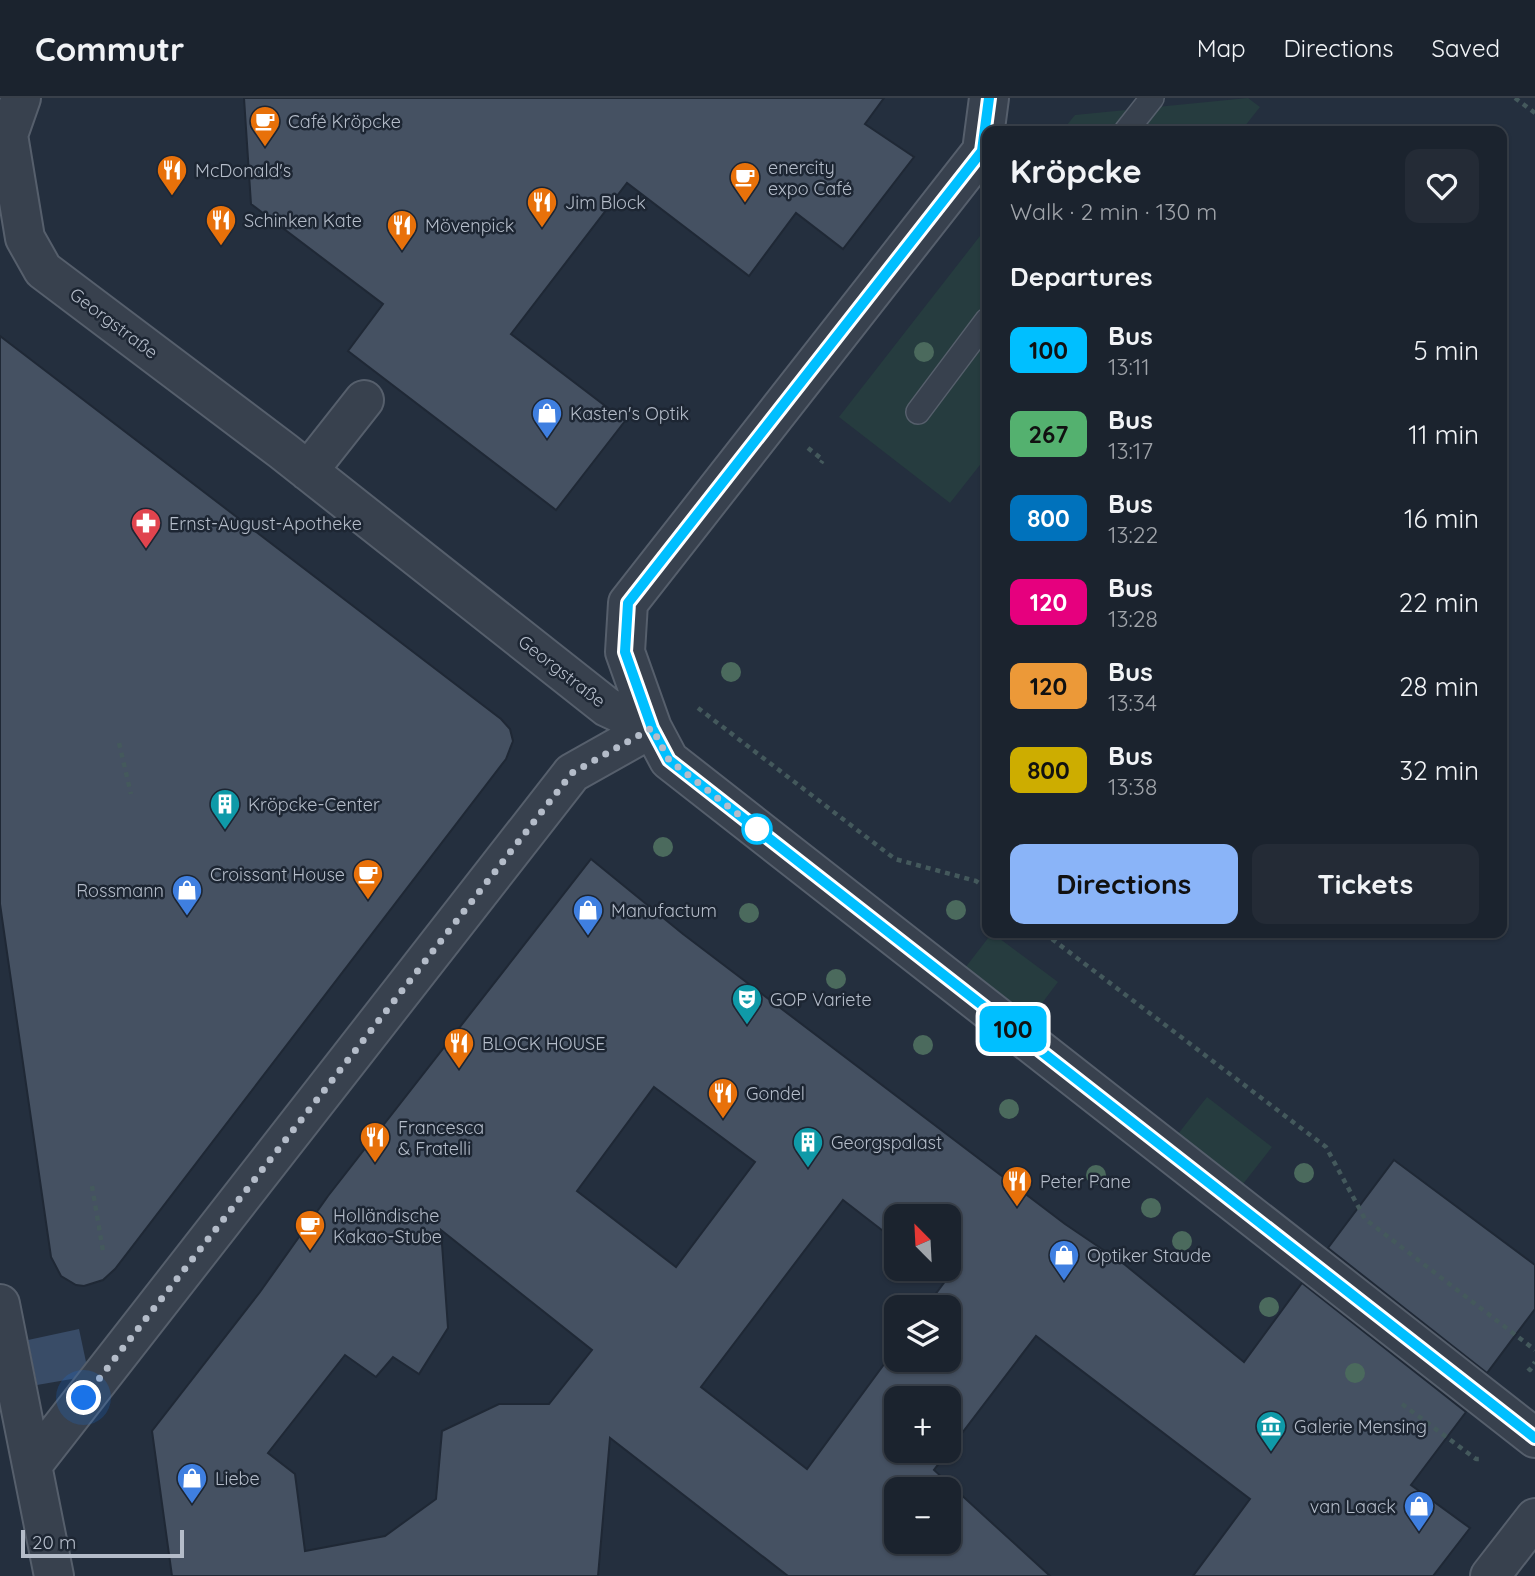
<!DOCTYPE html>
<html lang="en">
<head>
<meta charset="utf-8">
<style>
  body { margin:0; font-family:Quicksand,sans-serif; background:#242b36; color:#f1f3f6; height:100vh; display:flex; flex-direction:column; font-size:26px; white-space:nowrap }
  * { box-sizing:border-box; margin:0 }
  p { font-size:23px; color:#a0a4aa }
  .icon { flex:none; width:38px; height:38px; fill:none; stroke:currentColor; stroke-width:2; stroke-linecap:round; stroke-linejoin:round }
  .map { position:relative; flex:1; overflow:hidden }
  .panel { position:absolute; left:982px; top:28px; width:525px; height:812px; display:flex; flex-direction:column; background:#1b232e; border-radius:14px; box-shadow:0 2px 5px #0004,0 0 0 2px #39404a }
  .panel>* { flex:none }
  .badge { padding:0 14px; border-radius:10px; font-size:24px; line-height:46px }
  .needle { width:46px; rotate:336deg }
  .buttons { position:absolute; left:884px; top:1106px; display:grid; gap:14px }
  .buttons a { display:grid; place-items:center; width:77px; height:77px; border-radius:14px; background:#1b232e; box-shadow:0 2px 5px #0004,0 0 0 2px #39404a; font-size:35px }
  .scale { position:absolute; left:21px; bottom:18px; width:163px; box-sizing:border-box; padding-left:7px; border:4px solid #b4bcc9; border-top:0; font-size:19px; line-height:24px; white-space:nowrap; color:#b4bcc9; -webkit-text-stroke:5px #1d2633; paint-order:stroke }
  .you { position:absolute; width:35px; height:35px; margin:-18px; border:5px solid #fff; border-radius:50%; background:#1a73e8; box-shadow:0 0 0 10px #1a73e833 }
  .map>.badge { position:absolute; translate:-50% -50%; box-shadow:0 0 0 4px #fff }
  h2 { padding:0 28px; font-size:26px; line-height:63px }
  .round { display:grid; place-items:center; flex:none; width:74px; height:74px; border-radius:14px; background:#242b36 }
  .summary { display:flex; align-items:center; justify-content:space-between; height:119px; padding:0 28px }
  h1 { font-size:33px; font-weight:800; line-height:52px }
  .cta { display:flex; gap:14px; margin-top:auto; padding:14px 28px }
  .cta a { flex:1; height:80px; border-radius:14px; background:#8ab4f8; color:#111; font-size:28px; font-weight:800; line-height:80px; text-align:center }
  .cta a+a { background:#242b36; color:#f1f3f6 }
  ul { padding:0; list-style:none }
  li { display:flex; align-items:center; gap:21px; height:84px; padding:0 28px }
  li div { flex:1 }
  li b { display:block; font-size:26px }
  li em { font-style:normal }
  li .badge { min-width:77px; font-weight:700; text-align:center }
  header { display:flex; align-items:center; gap:42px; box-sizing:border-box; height:98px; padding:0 35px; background:#1b232e; border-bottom:2px solid #39404a }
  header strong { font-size:33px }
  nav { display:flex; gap:38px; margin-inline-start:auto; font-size:24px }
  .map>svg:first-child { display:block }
  .green { fill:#263c3f }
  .water { fill:#394c67 }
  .building { fill:#455162; stroke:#1f2835; stroke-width:2; fill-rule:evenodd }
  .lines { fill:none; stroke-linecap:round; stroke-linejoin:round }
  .lane-casing { stroke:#565f6c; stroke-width:26 }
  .street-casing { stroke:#565f6c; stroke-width:42 }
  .path { stroke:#44595c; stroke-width:4.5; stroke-dasharray:5 5; stroke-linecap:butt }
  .lane { stroke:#38414e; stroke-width:23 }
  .street { stroke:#38414e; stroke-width:38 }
  .tree { fill:#4b6a5d }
  .line-casing { stroke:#fff; stroke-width:16 }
  .line { stroke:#00bfff; stroke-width:10 }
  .walk { stroke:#b4bcc9; stroke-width:7; stroke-dasharray:0 12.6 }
  .stop-dot { fill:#fff; stroke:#00bfff; stroke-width:3.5 }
  .labels { text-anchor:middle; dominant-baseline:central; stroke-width:5; stroke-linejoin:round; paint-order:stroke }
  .poi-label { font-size:18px; fill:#b4bcc9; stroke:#1d2633; text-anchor:start }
  .street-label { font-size:18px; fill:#b4bcc9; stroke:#1d2633 }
</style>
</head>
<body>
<header>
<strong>Commutr</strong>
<nav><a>Map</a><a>Directions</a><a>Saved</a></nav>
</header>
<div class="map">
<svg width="1535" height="1478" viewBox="0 0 1535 1478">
  <rect width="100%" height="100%" fill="#242f3e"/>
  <!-- green -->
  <path class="green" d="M 1248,0 L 1260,9 L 1241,33 L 1062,33 L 1075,17 Z
    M 987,129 L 987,358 L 950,405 L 839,319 Z
    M 992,835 L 1058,884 L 1030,921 L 965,870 Z
    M 1207,999 L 1272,1049 L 1243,1086 L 1178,1036 Z"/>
  <!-- water -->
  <path class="water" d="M 79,1231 L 89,1278 L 37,1287 L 28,1242 Z"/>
  <!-- building -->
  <path class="building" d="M 244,0 L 884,0 L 865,26 L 914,59 L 843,151 L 796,115 L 749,178 L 627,85 L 511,236 L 625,323 L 556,412 L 348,253 L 383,206 L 251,106 Z
    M 0,238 L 501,621 L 510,631 L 513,643 L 506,661 L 115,1171 L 103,1182 L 84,1188 L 76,1187 L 61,1178 L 51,1159 L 0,806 Z
    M 591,761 L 683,836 L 1065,1126 L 1124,1166 L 1244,1264 L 1302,1185 L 1466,1314 L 1411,1387 L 1470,1430 L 1433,1478 L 1193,1478 L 1250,1401 L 1036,1238 L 934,1372 L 1050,1478 L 788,1478 L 610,1340 L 598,1478 L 172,1478 L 152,1333 L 260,1194 L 328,1098 ZM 654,989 L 755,1064 L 676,1169 L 577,1093 ZM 843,1102 L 896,1143 L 896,1118 L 948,1118 L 948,1171 L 932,1171 L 946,1182 L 926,1209 L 948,1209 L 948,1262 L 896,1262 L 896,1250 L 807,1371 L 701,1289 ZM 441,1132 L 592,1252 L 549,1306 L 499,1306 L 442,1333 L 436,1401 L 385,1438 L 305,1453 L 295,1376 L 268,1355 L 345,1257 L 376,1279 L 393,1259 L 419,1276 L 448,1230 ZM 896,1300 L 948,1300 L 948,1353 L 896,1353 ZM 896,1391 L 948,1391 L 948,1444 L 896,1444 Z
    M 1394,1062 L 1535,1167 L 1535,1211 L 1487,1275 L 1328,1150 Z"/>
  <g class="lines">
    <!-- lane casing -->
    <g class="lane-casing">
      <path id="lane" d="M 1126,33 L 1152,0
        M 918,314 L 987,222"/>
    </g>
    <!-- street casing -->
    <g class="street-casing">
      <path id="street" d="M 21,0 L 8,37 L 25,140 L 43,172 L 283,353 L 607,609 L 652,630
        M 989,0 L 982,53 L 628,505 L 625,554 L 652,630 L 669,662 L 1535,1340
        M 308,373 L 364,302
        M 0,1206 L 54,1478
        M 33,1366 L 572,675 L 652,630
        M 1490,1478 L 1535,1420"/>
    </g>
    <!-- path -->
    <path class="path" d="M 1515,0 L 1535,15
      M 808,350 L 823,362 L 821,365
      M 698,610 L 895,761 L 976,783 L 987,791
      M 119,645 L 131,696
      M 1044,835 L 1326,1049 L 1365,1121 L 1535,1252
      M 92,1088 L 103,1153
      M 1528,1270 L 1530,1272 L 1535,1264
      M 1402,1306 L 1476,1361 L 1483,1361"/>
    <!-- lane -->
    <use href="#lane" class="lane"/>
    <!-- street -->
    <use href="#street" class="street"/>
  </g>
  <!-- trees -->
  <g class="tree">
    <circle cx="924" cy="254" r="10"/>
    <circle cx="731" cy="574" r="10"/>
    <circle cx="663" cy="749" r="10"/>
    <circle cx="956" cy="812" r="10"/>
    <circle cx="749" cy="815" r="10"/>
    <circle cx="836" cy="881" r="10"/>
    <circle cx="923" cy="947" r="10"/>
    <circle cx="1009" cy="1011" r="10"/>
    <circle cx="1304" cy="1075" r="10"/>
    <circle cx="1096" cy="1077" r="10"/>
    <circle cx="1151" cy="1110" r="10"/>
    <circle cx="1182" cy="1143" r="10"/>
    <circle cx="1269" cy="1209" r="10"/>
    <circle cx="1355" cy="1275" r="10"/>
  </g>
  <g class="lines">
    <!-- line casing -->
    <g class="line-casing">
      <path id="line" d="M 989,0 L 982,53 L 628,505 L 625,554 L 652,630 L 669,662 L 1535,1340"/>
    </g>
    <!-- line -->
    <use href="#line" class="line"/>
    <!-- walk -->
    <path class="walk" d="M 84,1300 L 572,675 L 652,630 L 669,662 L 757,731"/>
  </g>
  <!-- icons -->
  <defs>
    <g id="cafe-pin" transform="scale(1.575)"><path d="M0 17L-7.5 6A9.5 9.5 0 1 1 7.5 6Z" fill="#e8710a" stroke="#1d2633"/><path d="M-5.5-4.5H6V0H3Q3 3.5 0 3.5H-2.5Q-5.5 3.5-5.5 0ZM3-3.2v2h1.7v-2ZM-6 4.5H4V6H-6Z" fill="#fff"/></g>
    <g id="restaurant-pin" transform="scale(1.575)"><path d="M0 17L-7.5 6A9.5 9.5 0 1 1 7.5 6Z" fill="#e8710a" stroke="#1d2633"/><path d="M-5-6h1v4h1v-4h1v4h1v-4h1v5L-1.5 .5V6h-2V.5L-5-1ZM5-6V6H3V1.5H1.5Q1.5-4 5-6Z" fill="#fff"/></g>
    <g id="shop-pin" transform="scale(1.575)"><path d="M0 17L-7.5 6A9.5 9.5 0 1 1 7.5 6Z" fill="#3f7fe0" stroke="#1d2633"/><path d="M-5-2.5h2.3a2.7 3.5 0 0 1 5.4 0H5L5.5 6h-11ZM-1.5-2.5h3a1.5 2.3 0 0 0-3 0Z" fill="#fff"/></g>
    <g id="pharmacy-pin" transform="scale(1.575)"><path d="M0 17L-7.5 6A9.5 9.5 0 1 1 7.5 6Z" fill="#e0444e" stroke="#1d2633"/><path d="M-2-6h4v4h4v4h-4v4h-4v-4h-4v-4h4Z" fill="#fff"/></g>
    <g id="building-pin" transform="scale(1.575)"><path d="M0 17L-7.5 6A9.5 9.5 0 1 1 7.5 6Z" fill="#0f9aa8" stroke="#1d2633"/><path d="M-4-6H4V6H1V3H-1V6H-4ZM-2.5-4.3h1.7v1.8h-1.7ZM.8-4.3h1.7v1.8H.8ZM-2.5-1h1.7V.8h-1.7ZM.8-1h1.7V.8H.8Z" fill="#fff"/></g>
    <g id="theatre-pin" transform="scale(1.575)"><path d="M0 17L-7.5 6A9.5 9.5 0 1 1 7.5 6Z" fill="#0f9aa8" stroke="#1d2633"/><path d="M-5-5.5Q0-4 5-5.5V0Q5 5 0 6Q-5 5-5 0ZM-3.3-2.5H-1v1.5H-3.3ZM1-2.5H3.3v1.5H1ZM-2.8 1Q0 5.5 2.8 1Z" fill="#fff"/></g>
    <g id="museum-pin" transform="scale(1.575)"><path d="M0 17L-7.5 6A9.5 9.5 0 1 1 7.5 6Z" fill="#0f9aa8" stroke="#1d2633"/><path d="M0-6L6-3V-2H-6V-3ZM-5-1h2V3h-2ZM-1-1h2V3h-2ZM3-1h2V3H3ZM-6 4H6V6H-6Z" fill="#fff"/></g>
  </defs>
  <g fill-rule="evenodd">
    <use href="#cafe-pin" x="265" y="23"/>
    <use href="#restaurant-pin" x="172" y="72"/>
    <use href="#cafe-pin" x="745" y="79"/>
    <use href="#restaurant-pin" x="542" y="104"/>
    <use href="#restaurant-pin" x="221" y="122"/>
    <use href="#restaurant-pin" x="402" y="127"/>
    <use href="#shop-pin" x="547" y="315"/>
    <use href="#pharmacy-pin" x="146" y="425"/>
    <use href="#building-pin" x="225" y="706"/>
    <use href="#cafe-pin" x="368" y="776"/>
    <use href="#shop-pin" x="187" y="792"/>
    <use href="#shop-pin" x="588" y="812"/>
    <use href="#theatre-pin" x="747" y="901"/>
    <use href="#restaurant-pin" x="459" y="945"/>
    <use href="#restaurant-pin" x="723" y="995"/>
    <use href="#restaurant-pin" x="375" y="1039"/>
    <use href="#building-pin" x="808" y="1044"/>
    <use href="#restaurant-pin" x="1017" y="1083"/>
    <use href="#cafe-pin" x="310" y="1127"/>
    <use href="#shop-pin" x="1064" y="1157"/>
    <use href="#museum-pin" x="1271" y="1328"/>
    <use href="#shop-pin" x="192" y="1380"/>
    <use href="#shop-pin" x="1419" y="1408"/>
  </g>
  <!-- markers -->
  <circle class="stop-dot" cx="757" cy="731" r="14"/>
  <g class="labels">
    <!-- poi labels -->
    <g class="poi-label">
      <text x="288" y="23">Café Kröpcke</text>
      <text x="768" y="69">enercity<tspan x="768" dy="21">expo Café</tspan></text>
      <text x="195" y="72">McDonald's</text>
      <text x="565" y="104">Jim Block</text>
      <text x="244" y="122">Schinken Kate</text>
      <text x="425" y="127">Mövenpick</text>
      <text x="570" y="315">Kasten's Optik</text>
      <text x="169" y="425">Ernst-August-Apotheke</text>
      <text x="248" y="706">Kröpcke-Center</text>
      <text x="345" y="776" text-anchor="end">Croissant House</text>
      <text x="164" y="792" text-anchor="end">Rossmann</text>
      <text x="611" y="812">Manufactum</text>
      <text x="770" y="901">GOP Variete</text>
      <text x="482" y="945">BLOCK HOUSE</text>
      <text x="746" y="995">Gondel</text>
      <text x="398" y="1029">Francesca<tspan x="398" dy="21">&amp; Fratelli</tspan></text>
      <text x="831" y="1044">Georgspalast</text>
      <text x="1040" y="1083">Peter Pane</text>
      <text x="333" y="1117">Holländische<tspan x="333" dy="21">Kakao-Stube</tspan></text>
      <text x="1087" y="1157">Optiker Staude</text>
      <text x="1294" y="1328">Galerie Mensing</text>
      <text x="215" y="1380">Liebe</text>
      <text x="1396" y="1408" text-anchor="end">van Laack</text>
    </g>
    <!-- street labels -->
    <g class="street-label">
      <text transform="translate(114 225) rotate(37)">Georgstraße</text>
      <text transform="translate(562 573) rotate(38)">Georgstraße</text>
    </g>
  </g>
</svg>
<div class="buttons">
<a><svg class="needle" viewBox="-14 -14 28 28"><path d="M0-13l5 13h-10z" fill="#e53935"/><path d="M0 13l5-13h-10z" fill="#a0a4aa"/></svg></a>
<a><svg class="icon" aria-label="layers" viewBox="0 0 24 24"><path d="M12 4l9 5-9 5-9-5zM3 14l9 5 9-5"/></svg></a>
<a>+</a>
<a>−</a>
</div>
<div class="scale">20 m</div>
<div class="you" style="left:84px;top:1300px"></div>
<b class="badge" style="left:1013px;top:931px;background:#00bfff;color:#111">100</b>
<section class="panel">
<div class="summary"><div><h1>Kröpcke</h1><p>Walk · 2 min · 130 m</p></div><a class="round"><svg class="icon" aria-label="heart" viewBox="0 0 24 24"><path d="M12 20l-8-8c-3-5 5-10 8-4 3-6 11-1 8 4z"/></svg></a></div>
<h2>Departures</h2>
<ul>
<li><span class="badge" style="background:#00bfff;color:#111">100</span><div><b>Bus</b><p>13:11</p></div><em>5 min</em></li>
<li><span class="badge" style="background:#54b16f;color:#111">267</span><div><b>Bus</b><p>13:17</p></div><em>11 min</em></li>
<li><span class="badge" style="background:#0072bc;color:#fff">800</span><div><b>Bus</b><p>13:22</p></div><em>16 min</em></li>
<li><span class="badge" style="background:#e6007e;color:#fff">120</span><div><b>Bus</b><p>13:28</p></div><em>22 min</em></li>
<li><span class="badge" style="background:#ec9938;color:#111">120</span><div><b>Bus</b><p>13:34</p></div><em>28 min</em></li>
<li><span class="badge" style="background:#cdad00;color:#111">800</span><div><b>Bus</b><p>13:38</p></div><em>32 min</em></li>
</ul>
<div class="cta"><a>Directions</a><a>Tickets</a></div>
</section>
</div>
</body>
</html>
